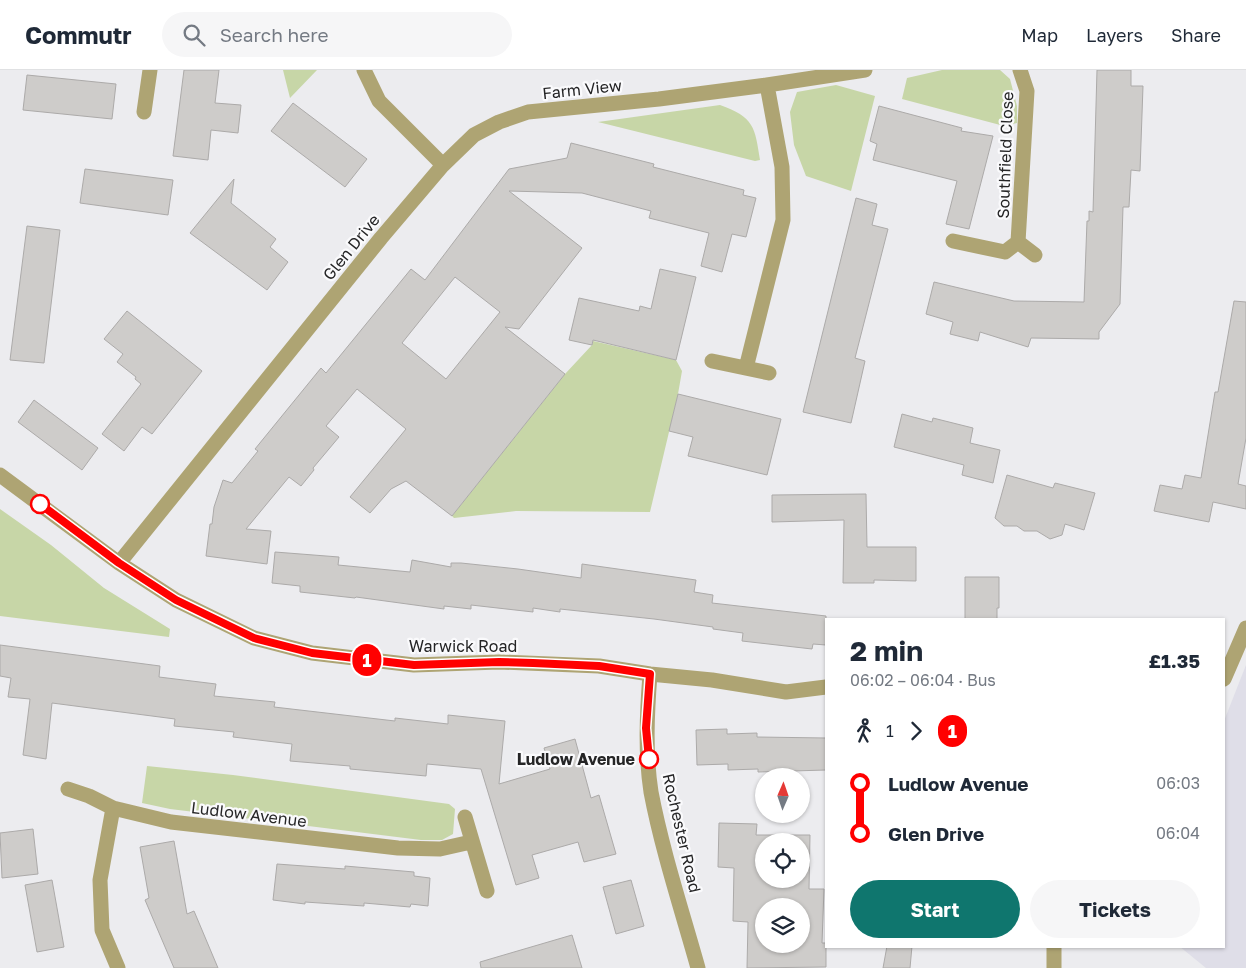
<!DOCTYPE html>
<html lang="en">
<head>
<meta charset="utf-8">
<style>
  body { margin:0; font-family:"Golos Text",sans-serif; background:#f6f6f7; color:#1f2937; height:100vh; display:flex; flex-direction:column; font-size:19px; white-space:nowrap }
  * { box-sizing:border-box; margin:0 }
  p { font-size:16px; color:#747a83 }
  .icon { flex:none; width:28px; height:28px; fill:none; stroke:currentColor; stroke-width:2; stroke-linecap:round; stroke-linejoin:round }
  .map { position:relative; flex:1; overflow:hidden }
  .sheet { position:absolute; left:825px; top:548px; width:400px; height:330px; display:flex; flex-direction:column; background:#fff; border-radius:0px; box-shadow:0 1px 4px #0004 }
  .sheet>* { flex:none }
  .badge { padding:0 10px; border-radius:16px; font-size:18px; line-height:32px }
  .needle { width:32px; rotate:2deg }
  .fabs { position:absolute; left:755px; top:698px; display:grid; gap:10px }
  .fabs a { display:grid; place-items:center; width:55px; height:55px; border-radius:50%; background:#fff; box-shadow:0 1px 4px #0004; font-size:25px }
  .map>.badge { position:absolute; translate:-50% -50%; box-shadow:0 0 0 2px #fff }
  .legs { display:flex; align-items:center; gap:8px; height:55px; padding:0 25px; font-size:16px }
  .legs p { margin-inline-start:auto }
  .headline { display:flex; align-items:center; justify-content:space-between; height:85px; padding:0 25px }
  h1 { font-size:28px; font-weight:700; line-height:38px }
  .primary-button { display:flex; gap:10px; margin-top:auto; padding:10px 25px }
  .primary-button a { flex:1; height:58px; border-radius:30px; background:#0f766e; color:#fff; font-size:20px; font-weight:700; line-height:58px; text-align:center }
  .primary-button a+a { background:#f6f6f7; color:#1f2937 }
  ul { padding:0 25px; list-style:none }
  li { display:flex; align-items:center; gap:18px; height:50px; font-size:19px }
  li i { display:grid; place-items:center; width:8px; height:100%; margin:0 6px; background:currentColor }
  li i::after { content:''; width:12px; height:12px; margin:-6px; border:4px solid; border-radius:50%; background:#fff }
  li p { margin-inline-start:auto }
  li:first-child i { background:linear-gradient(#0000 50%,currentColor 0) }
  li:last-child i { background:linear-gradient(currentColor 50%,#0000 0) }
  header { display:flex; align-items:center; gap:30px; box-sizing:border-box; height:70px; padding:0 25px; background:#fff; border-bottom:1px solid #e0e1e3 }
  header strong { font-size:24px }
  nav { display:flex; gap:28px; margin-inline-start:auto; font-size:18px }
  .search { width:350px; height:45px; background:#f6f6f7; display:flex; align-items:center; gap:12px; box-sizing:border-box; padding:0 18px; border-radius:28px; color:#747a83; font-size:19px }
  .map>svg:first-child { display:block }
  .built { fill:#dfdee8 }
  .green { fill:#c7d6a7 }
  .building { fill:#ceccca; stroke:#acaaa9; fill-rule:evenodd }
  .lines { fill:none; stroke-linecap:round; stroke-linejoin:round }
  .street { stroke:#aea473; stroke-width:15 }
  .line-1-casing { stroke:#fff; stroke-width:11 }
  .line-1 { stroke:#f00; stroke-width:8 }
  .stop-1-dot { fill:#fff; stroke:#f00; stroke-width:2.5 }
  .labels { text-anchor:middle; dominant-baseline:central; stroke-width:4.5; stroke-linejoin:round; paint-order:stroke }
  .street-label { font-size:16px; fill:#252526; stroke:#fafafc }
  .stop-label { font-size:16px; font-weight:bold; fill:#252526; stroke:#fafafc; text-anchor:end }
</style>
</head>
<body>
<header>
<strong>Commutr</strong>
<div class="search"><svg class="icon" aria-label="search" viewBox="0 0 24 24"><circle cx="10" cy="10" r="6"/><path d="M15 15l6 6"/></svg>Search here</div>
<nav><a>Map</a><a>Layers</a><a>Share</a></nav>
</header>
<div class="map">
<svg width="1246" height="898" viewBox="0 0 1246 898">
  <rect width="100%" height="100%" fill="#ececef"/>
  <!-- built -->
  <path class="built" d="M 1246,595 L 1246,898 L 1206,898 L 1179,876 L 1224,876 L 1224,651 Z"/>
  <!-- green -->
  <path class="green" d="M 283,0 L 317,0 L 290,28 Z
    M 942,0 L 1000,0 L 1010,9 L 1017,36 L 1017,53 L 1004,56 L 902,29 L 907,8 Z
    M 836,15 L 875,26 L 851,121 L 806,106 L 794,75 L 790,42 L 797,22 Z
    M 720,35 C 754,47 755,57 760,90 L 755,91 L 598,52 Z
    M 593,271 L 676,290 L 682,301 L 678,324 L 650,442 L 516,441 L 454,448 L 452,446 L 565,304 L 592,275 Z
    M 0,439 L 51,475 L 104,518 L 170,559 L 169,567 L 0,546 Z
    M 147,696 L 233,705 L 449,734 L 455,739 L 453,764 L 442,770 L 421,770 L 170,739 L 142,733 Z"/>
  <!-- building -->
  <path class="building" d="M 184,0 L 219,0 L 215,33 L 241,35 L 238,63 L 211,60 L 208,90 L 173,86 Z
    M 1097,0 L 1131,0 L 1131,16 L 1143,16 L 1140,101 L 1131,100 L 1129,137 L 1123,137 L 1120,234 L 1099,262 L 1099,269 L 1031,268 L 1028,277 L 980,262 L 978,271 L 950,264 L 953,252 L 926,244 L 934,212 L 1014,231 L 1084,232 L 1087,151 L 1089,151 L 1089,141 L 1093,142 Z
    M 27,5 L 116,14 L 112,49 L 23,40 Z
    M 293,33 L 367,89 L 345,117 L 271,61 Z
    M 879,36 L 962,58 L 961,61 L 993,66 L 969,159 L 946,154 L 957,111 L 873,90 L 877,74 L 870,71 Z
    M 571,73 L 654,94 L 653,97 L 744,120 L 743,125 L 756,128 L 746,167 L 732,164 L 722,202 L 701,196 L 709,163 L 649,148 L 651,141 L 582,123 L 509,121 L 582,178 L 519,259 L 505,257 L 565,304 L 452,446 L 406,411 L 391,419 L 370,443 L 350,427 L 406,359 L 357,319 L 326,356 L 339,367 L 313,398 L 314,400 L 301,416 L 289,407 L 246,459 L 271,461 L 267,494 L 206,486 L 210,454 L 212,454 L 214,437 L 223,410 L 232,413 L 258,381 L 255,379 L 321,298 L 326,303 L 411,199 L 425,210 L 509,99 L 567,88 ZM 455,207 L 500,242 L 446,309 L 402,273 Z
    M 85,99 L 173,110 L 168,145 L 80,133 Z
    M 234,109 L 231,133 L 276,169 L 270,177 L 288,192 L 267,220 L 190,163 Z
    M 856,128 L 877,134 L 872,155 L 888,159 L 855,288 L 865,291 L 851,353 L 803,342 Z
    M 27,156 L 60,160 L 44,293 L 10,290 Z
    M 660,199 L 696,207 L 676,290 L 593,270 L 592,275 L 569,270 L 579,228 L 639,241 L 640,236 L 651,239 Z
    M 1234,231 L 1246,232 L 1246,368 L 1238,414 L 1246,416 L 1246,439 L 1213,432 L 1209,452 L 1154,441 L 1160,415 L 1182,419 L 1185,405 L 1201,408 L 1215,322 L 1218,322 Z
    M 127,241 L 202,301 L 152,364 L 142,357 L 124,381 L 102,364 L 141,314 L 135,309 L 136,307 L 117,292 L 123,284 L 104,269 Z
    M 678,324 L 781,349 L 767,405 L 688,386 L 693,367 L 669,361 Z
    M 34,330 L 98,378 L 82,400 L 18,352 Z
    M 902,344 L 932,352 L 933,348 L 973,358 L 970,373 L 1000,380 L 993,413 L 962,405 L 964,395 L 894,377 Z
    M 1007,405 L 1053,418 L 1055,413 L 1095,423 L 1084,460 L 1065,454 L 1062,465 L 1050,469 L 1037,461 L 1024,461 L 1017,456 L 1004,456 L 995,448 Z
    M 866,424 L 867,477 L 916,477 L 916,511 L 874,510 L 874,513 L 843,513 L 844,450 L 772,452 L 772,425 Z
    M 275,482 L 339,487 L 338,495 L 410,502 L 412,490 L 451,497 L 451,493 L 461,493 L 518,499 L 581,508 L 582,494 L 696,510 L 694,522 L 713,525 L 712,533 L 826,546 L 826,575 L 813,574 L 812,579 L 742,571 L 743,563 L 713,559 L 713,557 L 654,549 L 560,539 L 560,542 L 533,538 L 533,542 L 471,535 L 471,539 L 444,536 L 444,539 L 356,527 L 355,528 L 300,522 L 300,516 L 272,513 Z
    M 965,507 L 999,507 L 999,538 L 997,538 L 997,549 L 965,549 Z
    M 0,575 L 160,596 L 159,607 L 216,614 L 214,626 L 275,632 L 274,637 L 395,651 L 395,648 L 448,654 L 448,645 L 505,651 L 499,714 L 550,699 L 544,678 L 575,669 L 591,728 L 599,725 L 616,784 L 584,792 L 578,772 L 532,785 L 539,808 L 516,815 L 481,699 L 427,694 L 426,706 L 350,699 L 350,696 L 290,691 L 292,674 L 233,667 L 234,662 L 174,656 L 175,649 L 52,633 L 46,689 L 23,685 L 30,629 L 8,627 L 11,608 L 0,606 Z
    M 727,659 L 727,664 L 757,663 L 757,667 L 826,668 L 826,700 L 758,702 L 758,699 L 728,700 L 728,694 L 697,695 L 696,660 Z
    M 719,753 L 757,754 L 756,765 L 810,765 L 809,819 L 824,819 L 822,873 L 826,873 L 826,897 L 747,898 L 748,852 L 733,851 L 734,798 L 718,797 ZM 764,771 L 801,771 L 801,809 L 764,809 ZM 764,836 L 801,836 L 801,874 L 764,874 Z
    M 33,759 L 38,804 L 2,808 L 0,763 Z
    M 174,771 L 187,844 L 194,841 L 218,898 L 174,898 L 145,830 L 149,828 L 140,777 Z
    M 277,794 L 345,799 L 345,796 L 414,802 L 414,806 L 430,808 L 428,836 L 411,834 L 410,837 L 364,833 L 364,836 L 305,832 L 305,834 L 273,830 Z
    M 52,810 L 64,877 L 37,882 L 25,815 Z
    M 631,810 L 644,856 L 616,864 L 603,817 Z
    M 572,865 L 582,898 L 481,898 L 480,892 Z
    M 887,876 L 912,876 L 910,898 L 883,898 Z"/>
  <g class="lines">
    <!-- street -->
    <path class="street" d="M 364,0 L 379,31 L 443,95 L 474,65 L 499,52 L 528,42 L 659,29 L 767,15 L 865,0
      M 144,42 L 150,0
      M 953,171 L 1005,182 L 1018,172 L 1027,21 L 1020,0
      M 1018,172 L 1035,185
      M 712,291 L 769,303
      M 746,298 L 783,150 L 782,97 L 767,15
      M 0,405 L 119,493 L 176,530 L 254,568 L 312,583 L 414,595 L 499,592 L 599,596 L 650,604 L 712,610 L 786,622 L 826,617
      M 119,493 L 381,168 L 443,95
      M 650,604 C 647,643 645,683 651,722 C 662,780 682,841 698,898
      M 1224,609 L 1246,558
      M 68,719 L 89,726 L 113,738
      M 465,747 L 487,821
      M 1054,876 L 1054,898
      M 118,898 L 102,860 L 100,810 L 113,738 L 171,752 L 398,778 L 440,779 L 471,772"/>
  </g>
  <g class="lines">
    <!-- line-1 casing -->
    <g class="line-1-casing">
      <path id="line-1" d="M 40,434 L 119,493 L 176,530 L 254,568 L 312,583 L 414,595 L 499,592 L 533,593 L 599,596 L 650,604 L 646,658 L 649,689"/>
    </g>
    <!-- line-1 -->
    <use href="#line-1" class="line-1"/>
  </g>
  <!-- markers -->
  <g class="stop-1-dot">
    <circle cx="40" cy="434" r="9"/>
    <circle cx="649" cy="689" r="9"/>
  </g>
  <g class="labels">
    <!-- street labels -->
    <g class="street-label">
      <text transform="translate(582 19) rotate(-6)">Farm View</text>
      <text transform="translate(1005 85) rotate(-88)">Southfield Close</text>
      <text transform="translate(351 177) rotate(-51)">Glen Drive</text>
      <text x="463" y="576">Warwick Road</text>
      <text transform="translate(249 744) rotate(7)">Ludlow Avenue</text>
      <text transform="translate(682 763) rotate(77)">Rochester Road</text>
    </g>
    <!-- stop labels -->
    <g class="stop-label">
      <text x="635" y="689">Ludlow Avenue</text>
    </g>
  </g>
</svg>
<div class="fabs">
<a><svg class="needle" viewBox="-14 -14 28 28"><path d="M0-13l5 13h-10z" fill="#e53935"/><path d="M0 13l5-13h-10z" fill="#747a83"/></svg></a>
<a><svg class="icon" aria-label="locate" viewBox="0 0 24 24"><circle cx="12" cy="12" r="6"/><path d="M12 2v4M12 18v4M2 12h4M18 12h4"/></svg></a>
<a><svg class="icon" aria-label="layers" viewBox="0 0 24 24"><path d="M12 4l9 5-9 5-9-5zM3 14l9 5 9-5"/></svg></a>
</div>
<b class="badge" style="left:367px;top:590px;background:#f00;color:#fff">1</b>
<section class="sheet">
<div class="headline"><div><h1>2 min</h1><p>06:02 – 06:04 · Bus</p></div><b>£1.35</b></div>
<div class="legs"><svg class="icon" aria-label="walk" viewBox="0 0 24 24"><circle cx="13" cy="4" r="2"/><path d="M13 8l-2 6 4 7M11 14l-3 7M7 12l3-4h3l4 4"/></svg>1<svg class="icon" aria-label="forward" viewBox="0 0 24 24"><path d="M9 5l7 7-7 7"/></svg><b class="badge" style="background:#f00;color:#fff">1</b></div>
<ul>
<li><i style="color:#f00"></i><b>Ludlow Avenue</b><p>06:03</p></li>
<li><i style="color:#f00"></i><b>Glen Drive</b><p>06:04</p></li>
</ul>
<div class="primary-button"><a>Start</a><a>Tickets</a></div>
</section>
</div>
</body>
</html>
